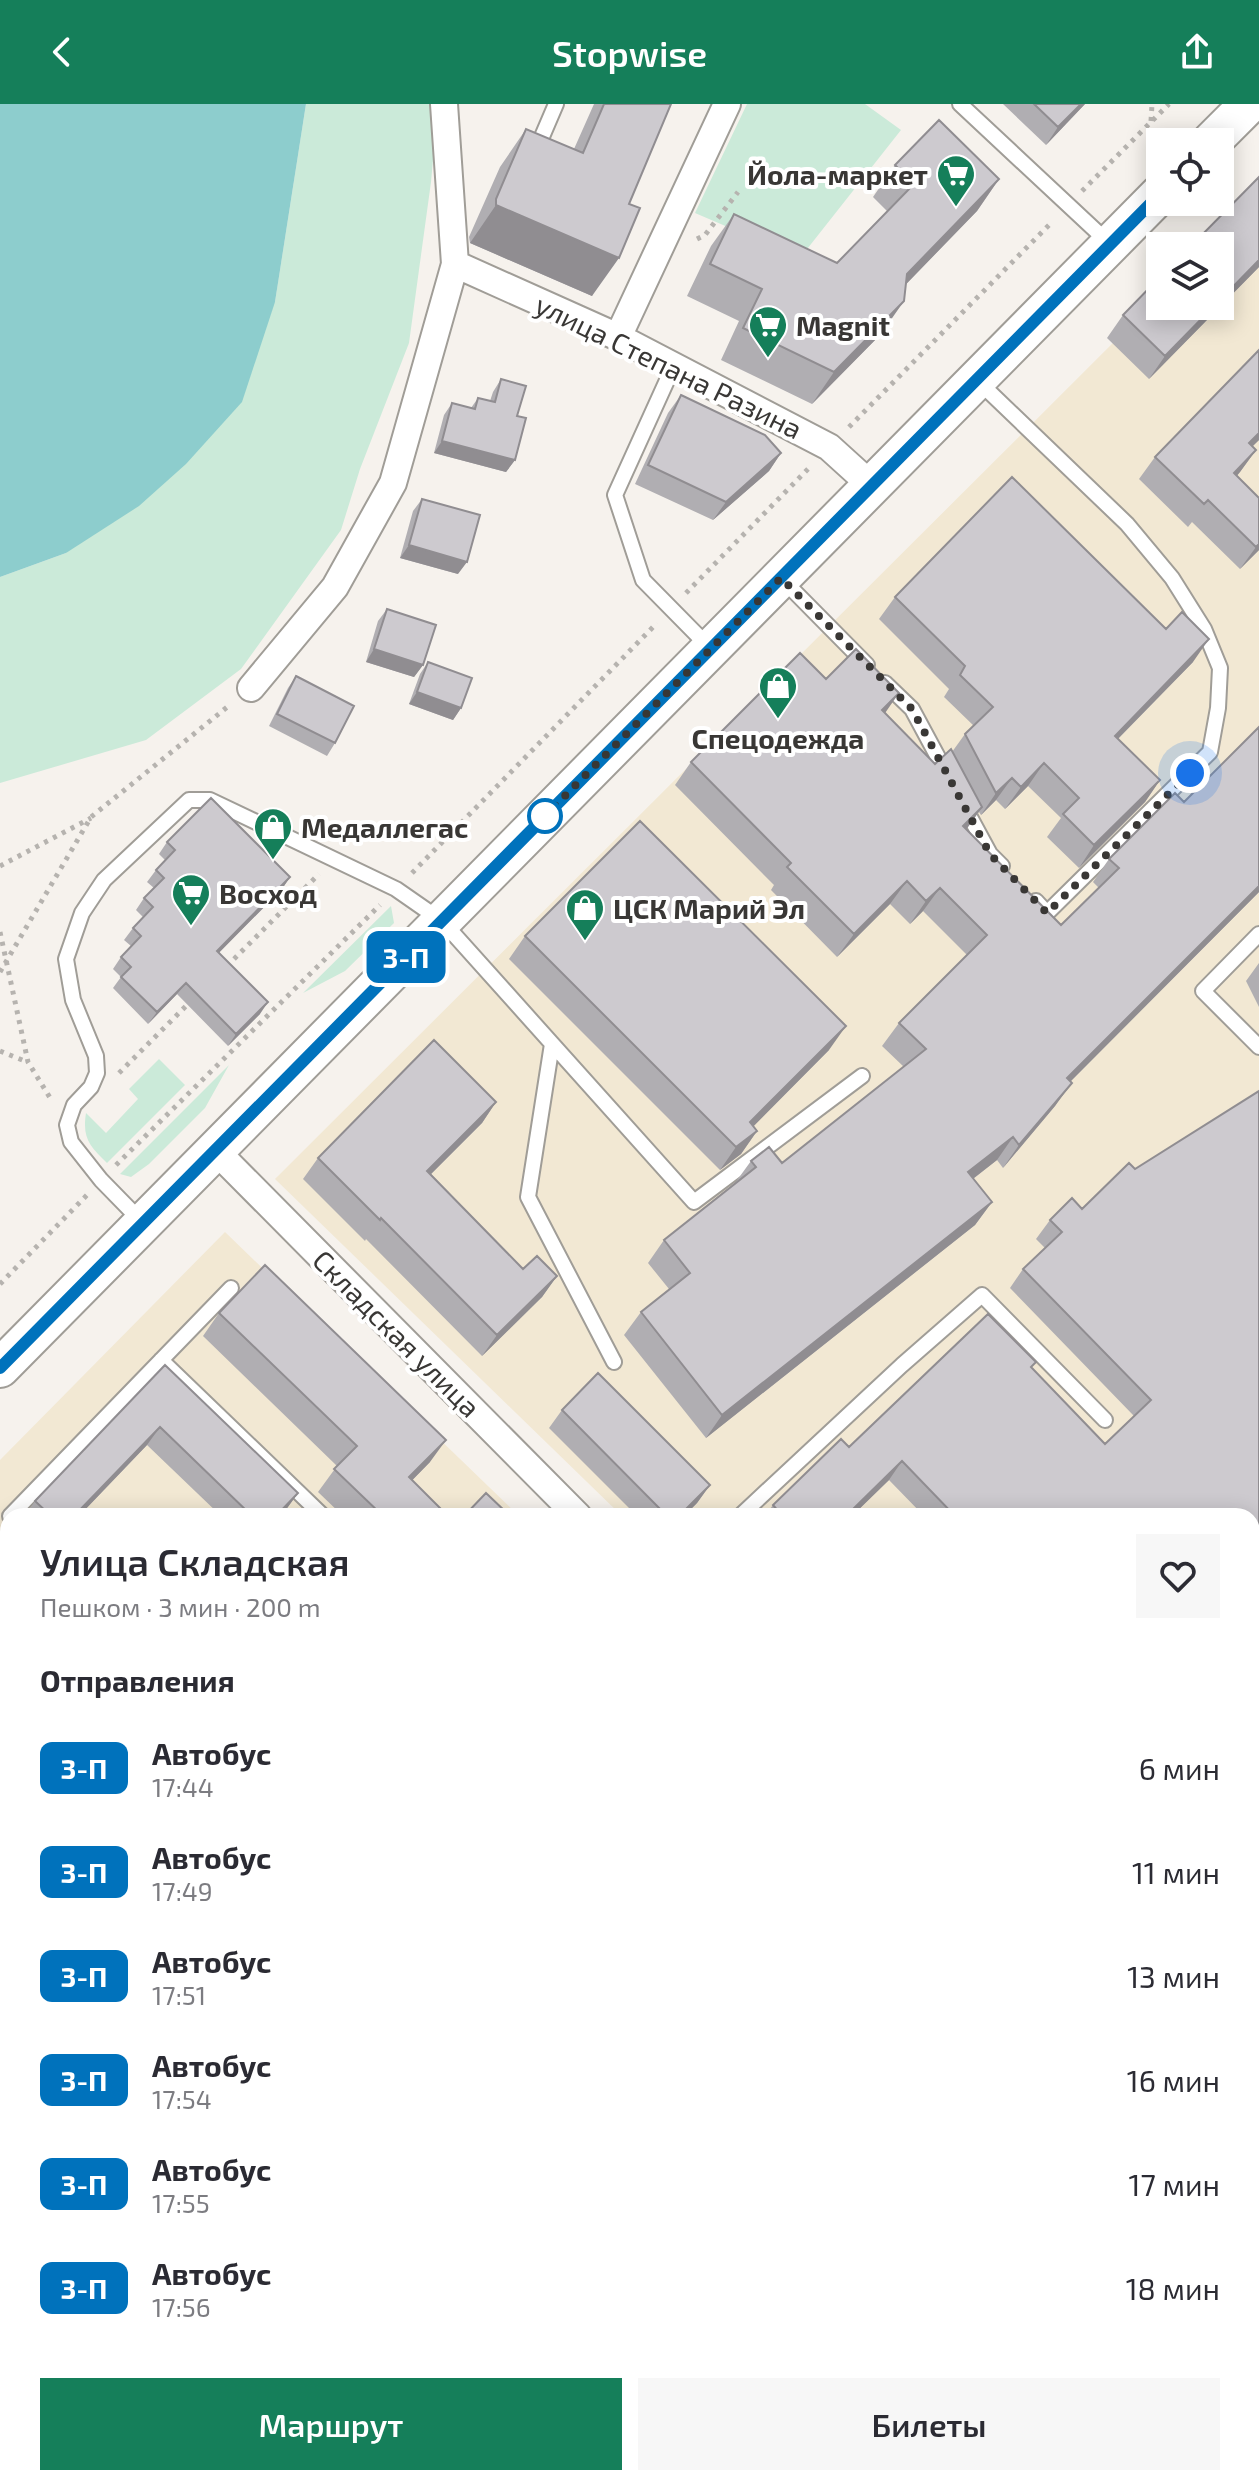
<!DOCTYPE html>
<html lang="ru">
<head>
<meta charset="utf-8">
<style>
  body { margin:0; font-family:"Exo 2",sans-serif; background:#f7f7f7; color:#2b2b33; height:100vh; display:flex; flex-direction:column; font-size:30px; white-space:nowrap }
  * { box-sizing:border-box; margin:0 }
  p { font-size:26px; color:#7c7c81 }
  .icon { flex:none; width:44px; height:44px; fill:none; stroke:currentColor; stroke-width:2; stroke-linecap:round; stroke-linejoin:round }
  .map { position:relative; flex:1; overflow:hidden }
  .panel { position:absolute; left:0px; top:1404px; width:1260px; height:978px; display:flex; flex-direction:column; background:#fff; border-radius:24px 24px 0 0; box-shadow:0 4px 20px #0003 }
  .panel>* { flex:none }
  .badge { padding:0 16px; border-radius:12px; font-size:28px; line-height:52px }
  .fabs { position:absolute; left:1146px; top:24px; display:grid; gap:16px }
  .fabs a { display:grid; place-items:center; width:88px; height:88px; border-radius:0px; background:#fff; box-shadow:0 4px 20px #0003; font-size:40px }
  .you { position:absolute; width:40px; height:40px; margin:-20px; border:6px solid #fff; border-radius:50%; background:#1a73e8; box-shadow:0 0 0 12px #1a73e833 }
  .map>.badge { position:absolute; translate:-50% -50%; box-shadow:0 0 0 4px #fff }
  h2 { padding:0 40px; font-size:30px; line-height:72px }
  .round { display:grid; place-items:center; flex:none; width:84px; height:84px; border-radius:0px; background:#f7f7f7 }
  .summary { display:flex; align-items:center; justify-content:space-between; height:136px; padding:0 40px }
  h1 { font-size:38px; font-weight:600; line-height:60px }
  .primary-button { display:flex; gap:16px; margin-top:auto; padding:16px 40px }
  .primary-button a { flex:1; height:92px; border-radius:0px; background:#157f5a; color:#fff; font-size:32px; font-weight:600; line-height:92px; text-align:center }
  .primary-button a+a { background:#f7f7f7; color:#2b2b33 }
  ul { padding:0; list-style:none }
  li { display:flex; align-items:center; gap:24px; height:104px; padding:0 40px }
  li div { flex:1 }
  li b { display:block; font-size:30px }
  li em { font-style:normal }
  li .badge { min-width:88px; font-weight:700; text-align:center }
  header { display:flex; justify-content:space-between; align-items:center; height:104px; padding:0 40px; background:#157f5a; color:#fff; font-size:36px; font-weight:600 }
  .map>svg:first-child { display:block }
  .built { fill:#f2e9dd }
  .industrial { fill:#f2e8d3 }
  .green { fill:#cbead9 }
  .water { fill:#8dcdcd }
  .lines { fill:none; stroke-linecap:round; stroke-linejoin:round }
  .service-casing { stroke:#a09d97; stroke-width:18 }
  .minor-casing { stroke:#a09d97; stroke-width:30 }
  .secondary-casing { stroke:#a09d97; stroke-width:42 }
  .path { stroke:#b6b3af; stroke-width:5; stroke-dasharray:4 6; stroke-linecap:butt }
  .service { stroke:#fff; stroke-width:14 }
  .minor { stroke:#fff; stroke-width:26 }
  .secondary { stroke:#fff; stroke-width:38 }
  .rail { stroke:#9b9894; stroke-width:6; stroke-dasharray:14 14; stroke-linecap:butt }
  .wall { fill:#b0aeb2 }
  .shaded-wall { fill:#908d91 }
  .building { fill:#cdcacf; stroke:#908d91; stroke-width:2 }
  .line-casing { stroke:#fff; stroke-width:18 }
  .line { stroke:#0072bc; stroke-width:12 }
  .walk { stroke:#393735; stroke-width:8; stroke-dasharray:0 14.4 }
  .stop-dot { fill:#fff; stroke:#0072bc; stroke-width:4 }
  .labels { text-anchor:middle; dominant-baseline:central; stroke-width:8; stroke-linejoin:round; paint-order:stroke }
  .poi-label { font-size:28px; font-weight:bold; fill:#393735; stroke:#fff; text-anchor:start }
  .street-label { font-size:28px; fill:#393735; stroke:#fff }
</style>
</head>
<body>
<header><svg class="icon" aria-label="back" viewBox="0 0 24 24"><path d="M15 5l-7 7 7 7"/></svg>Stopwise<svg class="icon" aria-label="share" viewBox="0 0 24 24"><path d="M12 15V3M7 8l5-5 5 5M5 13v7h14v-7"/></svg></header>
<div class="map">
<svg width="1259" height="2381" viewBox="0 0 1259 2381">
  <rect width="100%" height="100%" fill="#f6f2ed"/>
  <!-- built -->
  <path class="built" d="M 1259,1997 L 1259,2121 L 1252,2128 L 1252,2000 Z
    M 849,2374 L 1015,2374 L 1008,2381 L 842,2381 Z"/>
  <!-- industrial -->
  <path class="industrial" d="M 1259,93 L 1259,1785 L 1252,1791 L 1252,1412 L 622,1412 L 275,1075 L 1160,192 L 1160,202 L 1220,202 L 1220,142 Z
    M 225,1128 L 519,1412 L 8,1412 L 8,2374 L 688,2374 L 681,2381 L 0,2381 L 0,1356 Z"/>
  <!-- green -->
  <path class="green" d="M 306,0 L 438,0 L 431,78 L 409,239 L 360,365 L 341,426 L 241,565 L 146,636 L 0,679 L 0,473 L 66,449 L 275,198 Z
    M 747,0 L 865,0 L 901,26 L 800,154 L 695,109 Z
    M 391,802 L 394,819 L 345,867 L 303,889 Z
    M 159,955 L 185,981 L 107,1059 C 90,1042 82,1035 86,1009 L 106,1029 L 138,995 L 129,985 Z
    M 229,961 L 205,1004 L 149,1060 L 131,1073 L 120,1070 Z"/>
  <!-- water -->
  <path class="water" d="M 0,0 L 306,0 L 275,198 L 242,298 L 186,360 L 139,402 L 66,449 L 0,473 Z"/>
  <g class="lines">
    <!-- service casing -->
    <g class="service-casing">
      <path id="service" d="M 960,0 L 1110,140
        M 535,49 L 556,0
        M 674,261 L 615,391 L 643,476 L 710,544
        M 977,276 L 1127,420 L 1172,474 L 1204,525 L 1220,564 L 1218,604 L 1210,648 L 1047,809 L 1036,797
        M 781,474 L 867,561
        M 885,579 L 912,605 L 947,670
        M 964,702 L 990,750 L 1002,762
        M 1259,830 L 1203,887 L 1259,943
        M 552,940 L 528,1093 L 614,1258
        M 143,1119 L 101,1076 L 71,1038 L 67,1021 L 74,1001 L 91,983 L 97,969 L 96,952 L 73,896 L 66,855 L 82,809 L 104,776 L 189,696 L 210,696 L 396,785 L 442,817 L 694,1098 L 862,972
        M 161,1256 L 323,1412
        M 10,1412 L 231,1184
        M 740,1412 L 902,1261 L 982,1191 L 1105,1316
        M 0,1875 L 8,1867
        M 1252,2300 L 1259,2298
        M 602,2374 L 609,2381
        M 626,2381 L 633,2374
        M 1145,2381 L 1151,2374"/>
    </g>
    <!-- minor casing -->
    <g class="minor-casing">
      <path id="minor" d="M 444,0 L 455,160 L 618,233 L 829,343 L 872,382
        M 618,233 L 727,0
        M 251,584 L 335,483 L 393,379 L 455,160
        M 215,1046 L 578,1412
        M 1252,1940 L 1259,1936"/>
    </g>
    <!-- secondary casing -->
    <g class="secondary-casing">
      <path id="secondary" d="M 1211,38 L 1249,0
        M 0,1264 L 1160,90"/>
    </g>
    <!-- path -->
    <path class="path" d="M 1151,17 L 1152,0
      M 1082,87 L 1169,0
      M 697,135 L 705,131 L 738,88
      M 849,323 L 1053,117
      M 686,489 L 808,365
      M 0,762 L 91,714
      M 412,769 L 657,519
      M 0,828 L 28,958 L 52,997
      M 227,862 L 319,770
      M 0,868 L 91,713 L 231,600
      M 0,947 L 27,958
      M 119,969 L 191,897
      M 116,1061 L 380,801
      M 0,1180 L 87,1091"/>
    <!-- service -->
    <use href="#service" class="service"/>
    <!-- minor -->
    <use href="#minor" class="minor"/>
    <!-- secondary -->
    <use href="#secondary" class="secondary"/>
    <!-- rail -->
    <path class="rail" d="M 0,2046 L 8,2038
      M 1252,2088 L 1259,2080
      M 1252,2169 L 1259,2161
      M 1252,2238 L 1259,2232
      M 1252,2266 L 1259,2261
      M 966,2381 L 973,2374
      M 1053,2381 L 1060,2374
      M 1090,2381 L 1098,2374"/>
  </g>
  <!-- wall -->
  <path class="wall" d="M 594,0 L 671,0 L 629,100 L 592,192 L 470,139 L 469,133 L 500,63 L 526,25 L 574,45 Z
    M 1003,0 L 1085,0 L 1046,41 Z
    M 895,61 L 999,75 L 977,107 L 906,180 L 881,230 L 812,300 L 721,256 L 739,217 L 687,192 L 711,142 L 734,110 L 837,159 L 887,107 L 873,93 Z
    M 1259,73 L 1259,163 L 1149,275 L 1107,234 L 1123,211 Z
    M 1259,246 L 1259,336 L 1252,342 L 1256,346 L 1237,372 L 1259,394 L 1259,446 L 1240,465 L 1192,418 L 1188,423 L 1139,375 L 1155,353 Z
    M 501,275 L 517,312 L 515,356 L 506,368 L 434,349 L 444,311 L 452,299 L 471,304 L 478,294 L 490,297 L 493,288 Z
    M 681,291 L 781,349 L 769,367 L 713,416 L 635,380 L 668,309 Z
    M 422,395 L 458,470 L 400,454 L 413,407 Z
    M 895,493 L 1193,558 L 1118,635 L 1160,676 L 1145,698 L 1079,764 L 1047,733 L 1061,714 L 1028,682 L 1005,705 L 996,696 L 981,711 L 979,708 L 966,725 L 1061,821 L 1099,784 L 1093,778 L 1109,755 L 1184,698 L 1259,623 L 1259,788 L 1070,978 L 1055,1002 L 1003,1064 L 997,1056 L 973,1075 L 992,1098 L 975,1121 L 706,1334 L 624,1231 L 641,1208 L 669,1185 L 648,1159 L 664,1136 L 735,1079 L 751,1057 L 782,1059 L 904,963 L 882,942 L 899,919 L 967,851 L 923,807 L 910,820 L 890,800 L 837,853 L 771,786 L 774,781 L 675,681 L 691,658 L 826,575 L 885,610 L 935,660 L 952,648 L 965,630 L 974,622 L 944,593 L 949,585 L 879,515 Z
    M 387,505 L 423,561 L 414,573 L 366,558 L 378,517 Z
    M 428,558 L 461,604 L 453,616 L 409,600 L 420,570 Z
    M 296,572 L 335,639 L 327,652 L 269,622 L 288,584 Z
    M 167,738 L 290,773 L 282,785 L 219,848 L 260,910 L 228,942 L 177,890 L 148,920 L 113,884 L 121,873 L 113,865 L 121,853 L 131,842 L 124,836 L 133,824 L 143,813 L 136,806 L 144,794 L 154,784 L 147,778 L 156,766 L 165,756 L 159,750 Z
    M 525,832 L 829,946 L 753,1022 L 757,1027 L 741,1050 L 720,1066 L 509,855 Z
    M 1259,859 L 1259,903 L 1246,877 Z
    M 1259,987 L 1259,1517 L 1252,1510 L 1252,1412 L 924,1412 L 889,1376 L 852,1412 L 765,1412 L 773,1401 L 849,1343 L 1032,1264 L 1105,1340 L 1134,1312 L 1010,1184 L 1023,1165 L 1045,1144 L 1036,1135 L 1050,1116 L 1082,1105 L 1135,1065 Z
    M 496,998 L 482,1019 L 431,1070 L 523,1165 L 557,1172 L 542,1193 L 482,1252 L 366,1135 L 365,1137 L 303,1075 L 318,1054 Z
    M 219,1209 L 430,1358 L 412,1376 L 448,1412 L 343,1412 L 318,1388 L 337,1362 L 203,1232 Z
    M 165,1261 L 298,1389 L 285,1407 L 281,1412 L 221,1412 L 147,1341 L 79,1412 L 25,1412 L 35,1397 Z
    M 562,1306 L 710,1381 L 697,1399 L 684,1412 L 637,1412 L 549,1324 Z
    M 399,2374 L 581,2374 L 576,2381 L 406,2381 Z"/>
  <!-- shaded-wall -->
  <path class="shaded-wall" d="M 1081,0 L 1085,0 L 1046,41 L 1058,23 Z
    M 999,75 L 977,107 L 885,202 L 907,170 Z
    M 496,101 L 619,154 L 592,192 L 470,139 Z
    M 1259,156 L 1259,163 L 1149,275 L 1165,252 L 1214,202 L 1220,202 L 1220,196 Z
    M 904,197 L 881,230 L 812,300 L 834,268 Z
    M 1259,329 L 1259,336 L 1233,362 L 1249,339 Z
    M 442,337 L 515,356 L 506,368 L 434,349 Z
    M 1256,346 L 1240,368 L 1218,392 L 1234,369 Z
    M 781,349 L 769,367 L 713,416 L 726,398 Z
    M 1259,440 L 1259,446 L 1240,465 L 1256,443 Z
    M 409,441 L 467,458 L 458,470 L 400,454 Z
    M 1209,535 L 1193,558 L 1099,654 L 1115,632 Z
    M 374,545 L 423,561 L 414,573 L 366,558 Z
    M 417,588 L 461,604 L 453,616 L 409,600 Z
    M 899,589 L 883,612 L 882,606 Z
    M 1044,659 L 1028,682 L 1005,705 L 1021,683 Z
    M 1012,674 L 996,696 L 981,711 L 996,689 Z
    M 1160,676 L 1145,698 L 1079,764 L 1094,741 Z
    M 982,703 L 966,726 L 963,722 Z
    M 290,773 L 282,785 L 209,859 L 217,847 Z
    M 907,777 L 890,800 L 837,853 L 854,830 Z
    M 1259,782 L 1259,788 L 1051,997 L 1067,974 Z
    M 940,784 L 923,807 L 910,820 L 926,797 Z
    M 186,879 L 177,890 L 148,920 L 157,908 Z
    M 268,898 L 260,910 L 228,942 L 236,930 Z
    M 846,922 L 829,946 L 734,1042 L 750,1018 Z
    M 1072,979 L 1055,1002 L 1003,1064 L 1019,1041 Z
    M 496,998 L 482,1019 L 413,1088 L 427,1067 Z
    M 757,1027 L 741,1050 L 720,1066 L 736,1043 Z
    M 1013,1033 L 997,1056 L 952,1091 L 968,1068 Z
    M 992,1098 L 975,1121 L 706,1334 L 722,1311 Z
    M 557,1172 L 542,1193 L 482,1252 L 497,1231 Z
    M 160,1323 L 147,1341 L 79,1412 L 74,1412 Z
    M 446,1336 L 430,1358 L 393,1396 L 409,1373 Z
    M 902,1357 L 889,1376 L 852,1412 L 846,1412 Z
    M 710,1381 L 697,1399 L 684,1412 L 679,1412 Z
    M 298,1389 L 285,1407 L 281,1412 L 276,1412 Z
    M 8,1600 L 8,1606 L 0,1615 L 0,1608 Z
    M 1259,1690 L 1259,1696 L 1252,1703 L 1252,1697 Z
    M 8,2017 L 8,2024 L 0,2032 L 0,2025 Z
    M 8,2218 L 8,2226 L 0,2234 L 0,2226 Z
    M 349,2374 L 356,2374 L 349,2381 L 342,2381 Z
    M 576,2374 L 581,2374 L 576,2381 L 569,2381 Z"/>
  <!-- building -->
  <path class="building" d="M 604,0 L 671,0 L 629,100 L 640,104 L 619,154 L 496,101 L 496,95 L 526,25 L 583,49 Z
    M 1034,0 L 1081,0 L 1058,23 Z
    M 939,16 L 999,75 L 907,170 L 904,197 L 834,268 L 743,224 L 762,185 L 710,160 L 734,110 L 837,159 L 914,80 L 895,61 Z
    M 1259,73 L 1259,156 L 1220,196 L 1220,142 L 1191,142 Z
    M 1160,173 L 1160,202 L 1214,202 L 1165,252 L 1123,211 Z
    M 1259,246 L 1259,329 L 1249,339 L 1256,346 L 1234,369 L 1259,394 L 1259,440 L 1256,443 L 1208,396 L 1204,400 L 1155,353 Z
    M 501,275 L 526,282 L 517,312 L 526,314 L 515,356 L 442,337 L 452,299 L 475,305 L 478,294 L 495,298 Z
    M 681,291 L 765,331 L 781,349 L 726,398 L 648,361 Z
    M 1012,373 L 1166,525 L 1182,508 L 1209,535 L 1115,632 L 1160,676 L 1094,741 L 1063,710 L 1079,694 L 1044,659 L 1021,683 L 1012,674 L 996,689 L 965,630 L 993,603 L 960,571 L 965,562 L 895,493 Z
    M 422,395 L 480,411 L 467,458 L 409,441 Z
    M 387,505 L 436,521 L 423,561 L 374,545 Z
    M 856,545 L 899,589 L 882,606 L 935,660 L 951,645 L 982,703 L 963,722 L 1061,821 L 1119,764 L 1109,755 L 1175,689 L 1184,698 L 1259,623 L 1259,782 L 1067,974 L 1072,979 L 1019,1041 L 1013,1033 L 968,1068 L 992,1098 L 722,1311 L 641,1208 L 690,1169 L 664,1136 L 756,1063 L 751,1057 L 769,1043 L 782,1059 L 926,945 L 899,919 L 987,831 L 940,784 L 926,797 L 907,777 L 854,830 L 787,763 L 791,759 L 691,658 L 800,549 L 826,575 Z
    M 428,558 L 472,574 L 461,604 L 417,588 Z
    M 296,572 L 354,602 L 335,639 L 277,610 Z
    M 211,694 L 290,773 L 217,847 L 268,898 L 236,930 L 186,879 L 157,908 L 121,873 L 131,863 L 121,853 L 141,832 L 133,824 L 153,803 L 144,794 L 164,774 L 156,766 L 175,746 L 167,738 Z
    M 640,717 L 846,922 L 750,1018 L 757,1027 L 736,1043 L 525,832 Z
    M 434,936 L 496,998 L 427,1067 L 523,1165 L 537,1152 L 557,1172 L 497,1231 L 381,1114 L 380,1116 L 318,1054 Z
    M 1259,987 L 1259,1485 L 1252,1478 L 1252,1412 L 955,1412 L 902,1357 L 846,1412 L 775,1412 L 779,1408 L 773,1401 L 841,1335 L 849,1343 L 988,1210 L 1036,1258 L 1031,1263 L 1105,1340 L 1151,1296 L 1023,1165 L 1062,1128 L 1050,1116 L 1072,1094 L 1082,1105 L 1129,1059 L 1135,1065 Z
    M 265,1161 L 446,1336 L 409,1373 L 448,1412 L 383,1412 L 334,1365 L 357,1342 L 219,1209 Z
    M 165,1261 L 298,1389 L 276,1412 L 252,1412 L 160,1323 L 74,1412 L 51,1412 L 35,1397 Z
    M 598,1269 L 710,1381 L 679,1412 L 667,1412 L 562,1306 Z
    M 486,1389 L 510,1412 L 464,1412 Z
    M 3,1435 L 8,1439 L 8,1600 L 0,1608 L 0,1438 Z
    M 1259,1558 L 1259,1690 L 1252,1697 L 1252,1565 Z
    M 0,1811 L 6,1817 L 0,1823 Z
    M 7,1912 L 8,2017 L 0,2025 L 0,1920 Z
    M 0,2073 L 8,2081 L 8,2218 L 0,2226 Z
    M 251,2374 L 349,2374 L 342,2381 L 244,2381 Z
    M 437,2374 L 576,2374 L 569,2381 L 444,2381 Z"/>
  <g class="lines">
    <!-- line casing -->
    <g class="line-casing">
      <path id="line" d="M 0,1264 L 1160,90"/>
    </g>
    <!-- line -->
    <use href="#line" class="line"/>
    <!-- walk -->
    <path class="walk" d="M 545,712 L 781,474 L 912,605 L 990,750 L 1047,809 L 1190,669"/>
  </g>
  <!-- icons -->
  <defs>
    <g id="supermarket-pin" transform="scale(2)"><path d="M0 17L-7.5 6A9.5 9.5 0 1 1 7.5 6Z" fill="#157f5a" stroke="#fff"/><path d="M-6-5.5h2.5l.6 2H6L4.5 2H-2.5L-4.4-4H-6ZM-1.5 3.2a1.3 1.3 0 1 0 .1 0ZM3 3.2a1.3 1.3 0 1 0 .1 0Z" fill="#fff"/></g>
    <g id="shop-pin" transform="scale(2)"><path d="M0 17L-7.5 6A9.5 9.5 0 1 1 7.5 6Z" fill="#157f5a" stroke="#fff"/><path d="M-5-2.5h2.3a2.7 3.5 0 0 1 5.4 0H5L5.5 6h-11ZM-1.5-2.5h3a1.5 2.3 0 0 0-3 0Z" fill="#fff"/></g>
  </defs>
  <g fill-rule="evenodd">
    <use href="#supermarket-pin" x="956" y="70"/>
    <use href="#supermarket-pin" x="768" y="221"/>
    <use href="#shop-pin" x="778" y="582"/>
    <use href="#shop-pin" x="273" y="723"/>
    <use href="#supermarket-pin" x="191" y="789"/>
    <use href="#shop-pin" x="585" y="804"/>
  </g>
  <!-- markers -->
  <circle class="stop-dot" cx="545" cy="712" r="16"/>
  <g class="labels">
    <!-- poi labels -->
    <g class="poi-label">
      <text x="928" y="70" text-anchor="end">Йола-маркет</text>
      <text x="796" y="221">Magnit</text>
      <text x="778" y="634" text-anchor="middle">Спецодежда</text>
      <text x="301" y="723">Медаллегас</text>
      <text x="219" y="789">Восход</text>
      <text x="613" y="804">ЦСК Марий Эл</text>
    </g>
    <!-- street labels -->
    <g class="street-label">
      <text transform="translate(669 262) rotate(26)">улица Степана Разина</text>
      <text transform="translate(397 1229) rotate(45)">Складская улица</text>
    </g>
  </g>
</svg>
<div class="fabs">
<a><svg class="icon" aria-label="locate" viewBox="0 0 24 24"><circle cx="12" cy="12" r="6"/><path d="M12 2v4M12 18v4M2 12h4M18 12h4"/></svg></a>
<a><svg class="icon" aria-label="layers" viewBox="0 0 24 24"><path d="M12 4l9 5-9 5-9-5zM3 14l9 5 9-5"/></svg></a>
</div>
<div class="you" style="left:1190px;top:669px"></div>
<b class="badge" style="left:406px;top:853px;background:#0072bc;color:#fff">3-П</b>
<section class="panel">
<div class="summary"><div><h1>Улица Складская</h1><p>Пешком · 3 мин · 200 m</p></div><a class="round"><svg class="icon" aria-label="heart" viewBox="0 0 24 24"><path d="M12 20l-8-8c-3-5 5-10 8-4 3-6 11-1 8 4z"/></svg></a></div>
<h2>Отправления</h2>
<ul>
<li><span class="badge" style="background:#0072bc;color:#fff">3-П</span><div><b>Автобус</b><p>17:44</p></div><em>6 мин</em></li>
<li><span class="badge" style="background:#0072bc;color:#fff">3-П</span><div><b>Автобус</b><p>17:49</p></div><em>11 мин</em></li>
<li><span class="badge" style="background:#0072bc;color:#fff">3-П</span><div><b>Автобус</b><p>17:51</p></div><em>13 мин</em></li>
<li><span class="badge" style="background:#0072bc;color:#fff">3-П</span><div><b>Автобус</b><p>17:54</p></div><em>16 мин</em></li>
<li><span class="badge" style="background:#0072bc;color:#fff">3-П</span><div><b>Автобус</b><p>17:55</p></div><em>17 мин</em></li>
<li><span class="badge" style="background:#0072bc;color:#fff">3-П</span><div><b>Автобус</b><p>17:56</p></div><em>18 мин</em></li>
</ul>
<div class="primary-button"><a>Маршрут</a><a>Билеты</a></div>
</section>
</div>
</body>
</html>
